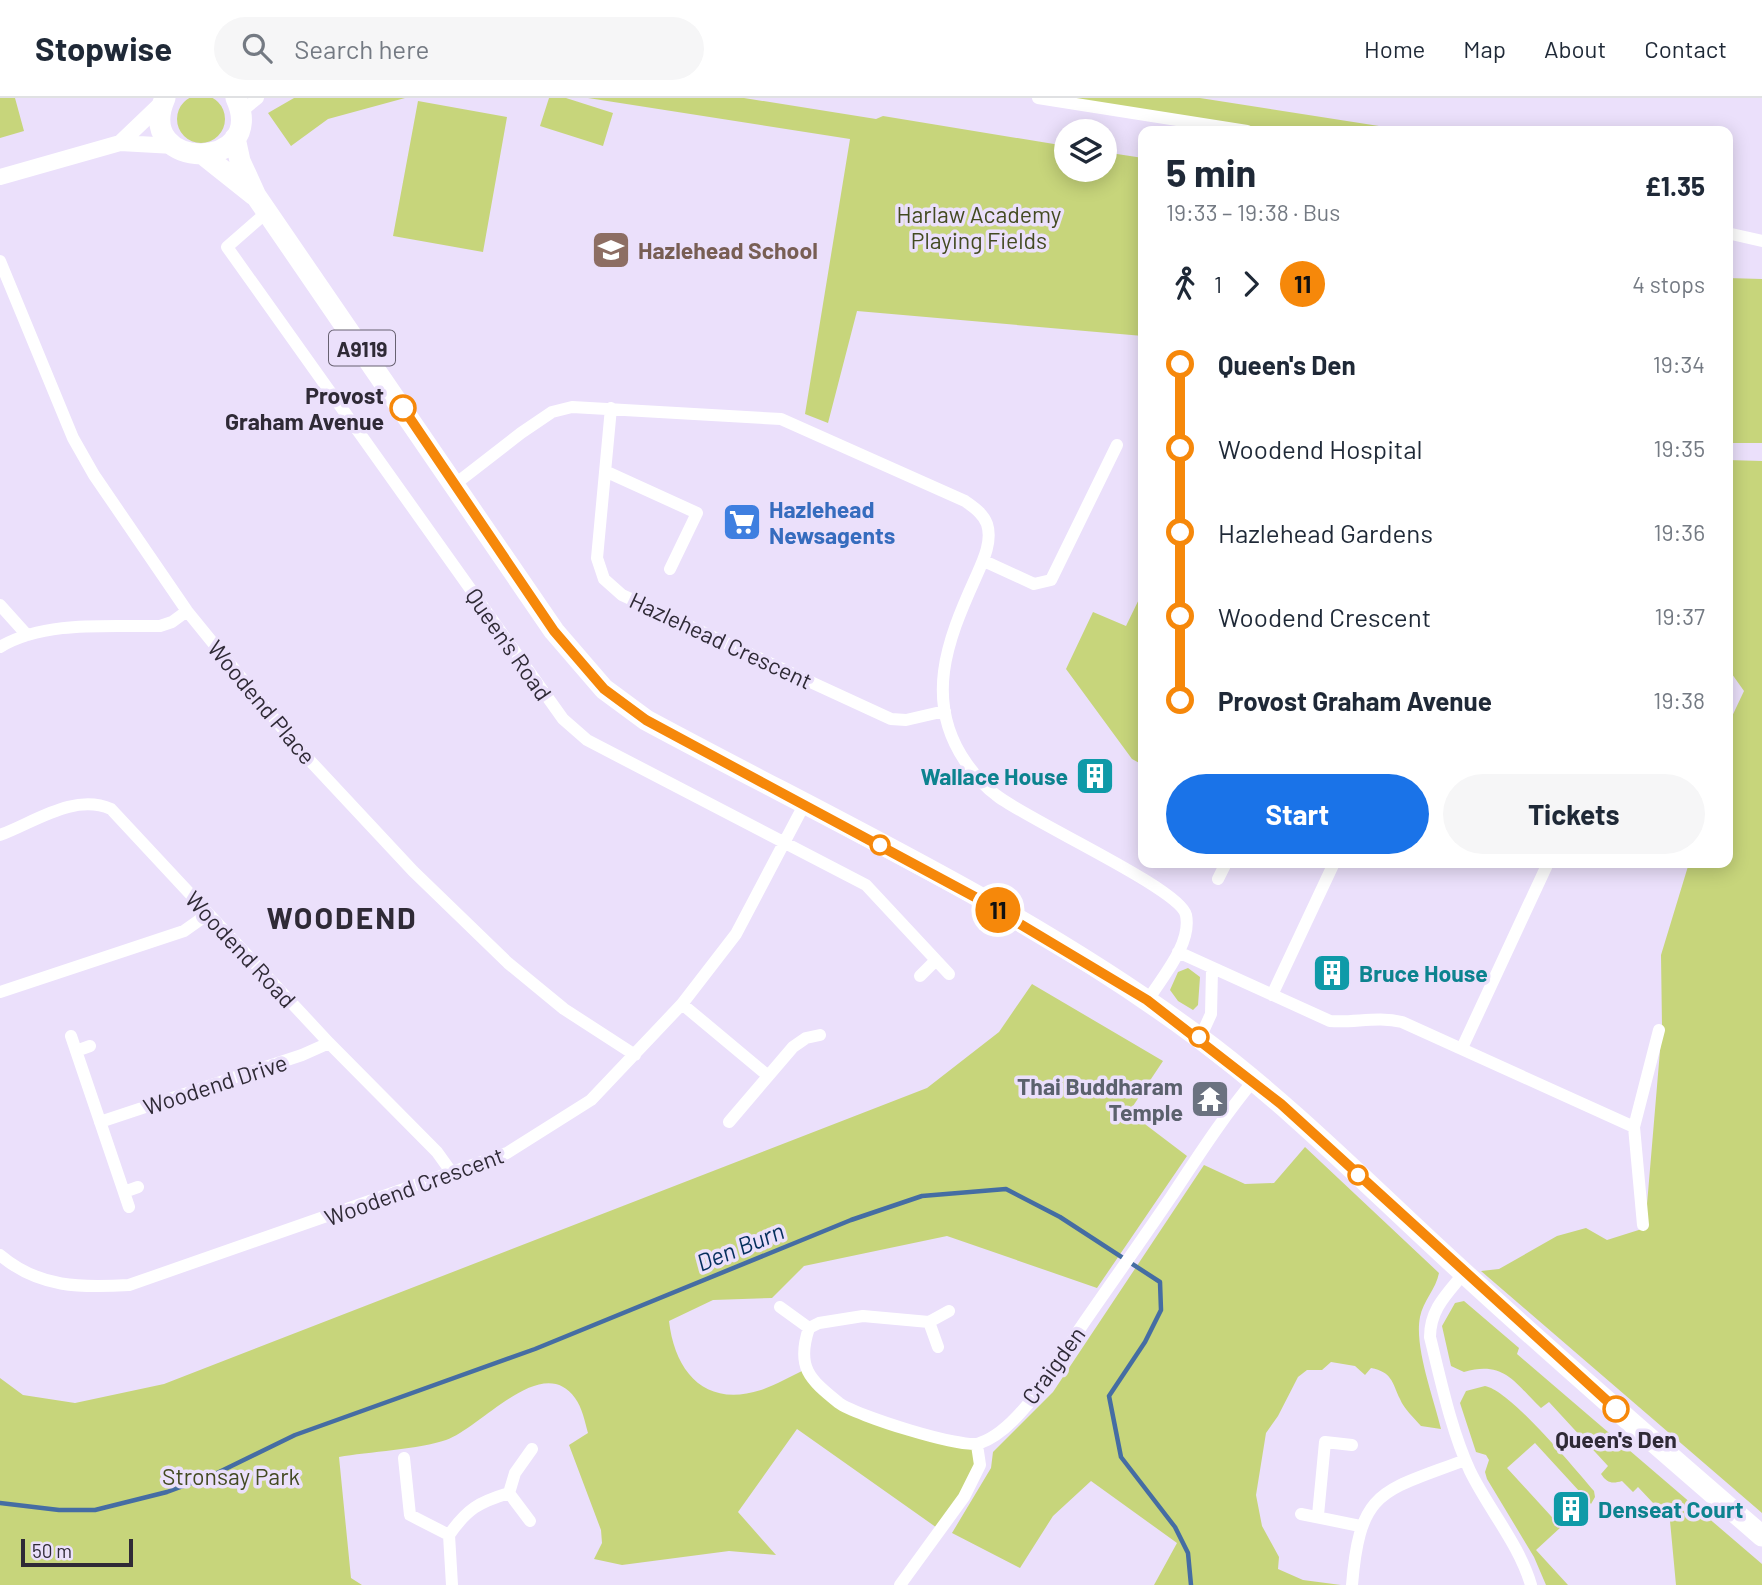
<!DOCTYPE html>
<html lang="en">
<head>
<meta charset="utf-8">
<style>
  body { margin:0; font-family:Barlow,sans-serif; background:#f6f6f7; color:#1f2937; height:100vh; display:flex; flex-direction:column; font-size:26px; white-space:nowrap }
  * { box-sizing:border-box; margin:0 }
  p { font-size:23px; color:#747a83 }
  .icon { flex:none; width:38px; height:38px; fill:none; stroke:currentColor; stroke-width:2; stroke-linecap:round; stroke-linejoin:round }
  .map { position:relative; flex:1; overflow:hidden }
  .drawer { position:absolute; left:1138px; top:28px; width:595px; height:742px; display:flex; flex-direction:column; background:#fff; border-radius:14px; box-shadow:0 4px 18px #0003 }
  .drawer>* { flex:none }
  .badge { padding:0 14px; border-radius:23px; font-size:24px; line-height:46px }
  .controls { position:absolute; left:1054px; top:21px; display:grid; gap:14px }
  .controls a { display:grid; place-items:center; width:63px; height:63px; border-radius:50%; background:#fff; box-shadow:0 4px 18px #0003; font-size:35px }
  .scale { position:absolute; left:21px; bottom:18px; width:112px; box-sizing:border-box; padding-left:7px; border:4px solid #2f2a36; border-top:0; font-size:19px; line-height:24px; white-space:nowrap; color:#2f2a36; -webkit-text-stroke:5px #ebe0fb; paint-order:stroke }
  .map>.badge { position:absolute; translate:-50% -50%; box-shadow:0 0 0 4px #fff }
  .legs { display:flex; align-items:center; gap:10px; height:77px; padding:0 28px; font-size:23px }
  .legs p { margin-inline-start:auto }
  .summary { display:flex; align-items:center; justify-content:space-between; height:119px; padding:0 28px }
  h1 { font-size:38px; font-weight:700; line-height:52px }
  .button { display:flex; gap:14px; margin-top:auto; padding:14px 28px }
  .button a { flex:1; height:80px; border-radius:42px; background:#1a73e8; color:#fff; font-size:28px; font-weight:700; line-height:80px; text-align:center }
  .button a+a { background:#f6f6f7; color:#1f2937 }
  ul { padding:0 28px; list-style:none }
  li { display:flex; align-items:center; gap:24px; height:84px; font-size:26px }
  li i { display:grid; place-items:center; width:10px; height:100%; margin:0 9px; background:currentColor }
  li i::after { content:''; width:18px; height:18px; margin:-9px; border:5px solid; border-radius:50%; background:#fff }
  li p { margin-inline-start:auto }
  li:first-child i { background:linear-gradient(#0000 50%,currentColor 0) }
  li:last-child i { background:linear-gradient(currentColor 50%,#0000 0) }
  header { display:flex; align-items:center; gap:42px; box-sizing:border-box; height:98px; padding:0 35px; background:#fff; border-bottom:2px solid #e0e1e3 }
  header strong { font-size:33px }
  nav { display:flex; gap:38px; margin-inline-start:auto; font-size:24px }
  .search { width:490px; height:63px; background:#f6f6f7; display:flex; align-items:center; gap:18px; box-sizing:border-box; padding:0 24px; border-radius:38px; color:#747a83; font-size:26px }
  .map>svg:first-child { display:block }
  .green { fill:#c7d57b }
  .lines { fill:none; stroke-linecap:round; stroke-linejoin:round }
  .stream { stroke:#456da3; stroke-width:4.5 }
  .minor { stroke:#fff; stroke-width:12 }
  .tertiary { stroke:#fff; stroke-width:16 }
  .primary { stroke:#fff; stroke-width:21 }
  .line-1-casing { stroke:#fff; stroke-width:16 }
  .line-1 { stroke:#f6880a; stroke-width:10 }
  .stop-1-dot { fill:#fff; stroke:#f6880a; stroke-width:3.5 }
  .labels { text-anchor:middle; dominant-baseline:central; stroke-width:7; stroke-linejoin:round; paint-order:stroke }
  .shield { fill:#ebe0fb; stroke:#676171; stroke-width:2 }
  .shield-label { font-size:21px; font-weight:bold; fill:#2f2a36 }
  .park-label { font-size:23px; fill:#434a21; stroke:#ebe0fb }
  .education-label { font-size:23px; font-weight:bold; fill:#785e54; stroke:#ebe0fb; text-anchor:start }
  .stop-label { font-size:23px; font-weight:bold; fill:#2f2a36; stroke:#ebe0fb; text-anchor:end }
  .shop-label { font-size:23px; font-weight:bold; fill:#366cbe; stroke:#ebe0fb; text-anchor:start }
  .street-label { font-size:23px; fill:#2f2a36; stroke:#ebe0fb }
  .culture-label { font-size:23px; font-weight:bold; fill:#0d838f; stroke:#ebe0fb; text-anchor:start }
  .worship-label { font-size:23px; font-weight:bold; fill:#5b616d; stroke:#ebe0fb; text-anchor:end }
  .water-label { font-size:24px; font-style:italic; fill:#052f5d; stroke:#ebe0fb }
  .district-label { font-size:30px; font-weight:bold; letter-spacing:2px; fill:#2f2a36; stroke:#ebe0fb }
</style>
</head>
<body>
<header>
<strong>Stopwise</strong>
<div class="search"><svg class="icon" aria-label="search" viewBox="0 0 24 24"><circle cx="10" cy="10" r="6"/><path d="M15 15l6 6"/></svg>Search here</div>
<nav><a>Home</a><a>Map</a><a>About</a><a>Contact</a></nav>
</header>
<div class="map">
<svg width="1762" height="1487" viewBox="0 0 1762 1487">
  <rect width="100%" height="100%" fill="#ebe0fb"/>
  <!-- green -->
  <path class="green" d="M177 21a24 24 0 1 1 48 0a24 24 0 1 1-48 0Z
    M 0,0 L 15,0 L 24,33 L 0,40 Z
    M 294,0 L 405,0 L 328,21 L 291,48 L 268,15 Z
    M 549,0 L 566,0 L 613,15 L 603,48 L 540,28 Z
    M 588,0 L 744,0 L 876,21 L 883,18 L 1066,48 L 1066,72 L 1104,72 L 1104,54 L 1143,60 L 1143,238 L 857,213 L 828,325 L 805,316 L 850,41 Z
    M 1070,0 L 1200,0 L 1411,33 L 1278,33 Z
    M 418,3 L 507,19 L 483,154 L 393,138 Z
    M 1727,180 L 1762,181 L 1762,345 L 1727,345 Z
    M 1727,362 L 1762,363 L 1762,1415 L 1481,1173 L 1499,1171 L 1557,1138 L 1586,1130 L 1607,1142 L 1645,1130 L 1662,929 L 1661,857 L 1689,765 L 1727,765 L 1727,629 L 1744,593 L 1727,569 Z
    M 1143,493 L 1143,667 L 1132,661 L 1066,571 L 1093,514 L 1126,528 Z
    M 1188,870 L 1200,879 L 1198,907 L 1193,912 L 1178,903 L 1170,892 L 1178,874 Z
    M 1032,886 L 1163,963 L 1129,1014 L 1187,1058 L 1097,1190 L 947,1138 L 804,1168 L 772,1200 L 713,1202 L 669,1223 C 675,1275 706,1310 761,1292 C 776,1287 791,1278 806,1271 L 850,1313 L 977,1347 L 980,1367 L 940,1432 L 797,1331 L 738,1414 L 776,1457 L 729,1453 L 622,1467 L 594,1461 L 602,1445 L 601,1432 L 569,1347 L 588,1335 C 585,1324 582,1309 575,1300 C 542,1254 481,1330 446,1342 C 421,1351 367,1354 339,1359 L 351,1480 L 362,1487 L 0,1487 L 0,1280 L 23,1297 L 75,1305 L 164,1286 L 927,990 L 999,934 Z
    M 1305,1049 L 1439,1175 C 1436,1191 1423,1203 1420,1219 C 1414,1249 1434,1301 1441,1331 L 1421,1328 C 1414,1320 1404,1311 1400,1301 C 1392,1284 1392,1274 1371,1270 L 1365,1277 L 1355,1268 L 1331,1264 L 1322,1272 L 1307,1272 L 1298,1279 L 1278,1318 L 1266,1335 L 1256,1397 L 1262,1428 L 1279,1459 L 1278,1471 L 1303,1482 L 1341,1487 L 1154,1487 L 1177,1445 L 1091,1383 L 1053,1418 L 1020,1470 L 952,1435 L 991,1370 L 993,1354 L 1053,1294 L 1204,1067 L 1245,1086 L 1274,1085 Z
    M 1464,1203 L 1519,1250 L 1517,1256 L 1762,1466 L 1762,1487 L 1676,1487 L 1670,1423 L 1638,1389 L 1633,1394 L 1622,1383 C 1612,1386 1607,1385 1601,1376 L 1608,1368 L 1549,1304 L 1541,1310 C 1515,1285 1504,1262 1464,1274 L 1451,1268 L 1442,1228 L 1455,1205 Z
    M 1485,1288 C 1511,1293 1574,1370 1594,1393 L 1595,1399 L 1591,1406 L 1535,1345 L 1507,1370 L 1561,1429 L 1536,1452 L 1568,1487 L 1546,1487 L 1534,1459 L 1487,1381 L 1485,1374 L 1489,1362 L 1486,1357 L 1476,1354 L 1460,1305 L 1466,1293 Z"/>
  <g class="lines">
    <!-- stream -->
    <path class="stream" d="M 0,1405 L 59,1412 L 95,1412 L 167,1394 L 213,1377 L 295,1337 L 535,1251 L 851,1122 L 922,1098 L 1006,1091 L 1060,1119 L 1160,1184 L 1161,1212 L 1145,1244 L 1109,1298 L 1121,1359 L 1175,1429 L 1188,1455 L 1191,1487"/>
    <!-- minor -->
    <path class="minor" d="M 1038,0 L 1247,33
      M 241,14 L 258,0
      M 267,114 L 227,149 L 563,621 L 587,642 L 866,787 L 949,876
      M 1727,135 L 1762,143
      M 0,163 L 73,340 L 94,377 L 187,513 L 300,652 L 413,773 L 508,865 L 564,911 L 635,957
      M 611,310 L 597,460 L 604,481 L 622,497 L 891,621 L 906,622 L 945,613
      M 607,374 L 697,415 L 670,471
      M 454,387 L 521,335 L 552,314 L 572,309 L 781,321 L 965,403 C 973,409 983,415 987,426 C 993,444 982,465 975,481 C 947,543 923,604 967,666 C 975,677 985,689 996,697 C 1027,722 1181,791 1186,817 C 1192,846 1162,879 1148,902
      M 984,463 L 1034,486 L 1051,482 L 1117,347
      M 0,507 L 27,537
      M 0,549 C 45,522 110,529 160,528 L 172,524 L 187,513
      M 0,737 C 35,724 74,695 111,711 L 329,945 L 437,1054 L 452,1075
      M 1218,781 L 1226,765
      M 1178,854 L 1330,923 C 1354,925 1378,918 1402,924 L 1634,1029
      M 920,878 L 936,862
      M 0,894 L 184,833 L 208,816
      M 1272,897 L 1334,765
      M 682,906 L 767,977
      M 71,938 L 129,1109
      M 1200,940 L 1211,916 L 1212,872
      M 1462,950 L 1548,765
      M 76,953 L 90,948
      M 100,1024 L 302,957 L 329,945
      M 729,1024 L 793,949 L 806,940 L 820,937
      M 124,1094 L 138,1089
      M 1643,1127 L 1634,1029 L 1659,932
      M 0,1157 C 39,1190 81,1190 129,1187 L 507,1055 L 591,1002 L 682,906 L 736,836 L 804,707
      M 1464,1175 C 1447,1196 1430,1211 1430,1239 C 1441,1283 1451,1332 1470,1373 C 1489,1412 1519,1446 1531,1487
      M 780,1209 L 809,1230
      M 949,1213 L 929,1224 L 863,1218 L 819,1225 L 809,1230 C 796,1269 809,1281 839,1305 C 855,1317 964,1352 980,1345 C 1021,1331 1059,1261 1083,1226 C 1112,1184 1142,1142 1171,1099 C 1197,1060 1223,1019 1254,982
      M 929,1224 L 938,1249
      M 404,1360 L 410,1417 L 449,1437
      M 509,1395 L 530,1423
      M 1301,1416 L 1360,1428
      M 1318,1417 L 1325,1344 L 1352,1347
      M 452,1487 L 449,1437 C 467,1411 479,1404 509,1395 L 515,1375 L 532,1351
      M 900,1487 L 964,1399 L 980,1367 L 977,1347
      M 1352,1487 C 1360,1390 1382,1394 1465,1362"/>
    <!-- tertiary -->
    <path class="tertiary" d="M 120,45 L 164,3
      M 0,79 L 120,45 L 174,48"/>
    <!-- primary -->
    <path class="primary" d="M 165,0 C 132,75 270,74 236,0
      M 235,40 L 240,63 L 256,98 L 554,533 L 604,591 L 646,622 C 831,722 1027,812 1197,938 C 1289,1006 1369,1088 1453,1165 C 1554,1258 1658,1348 1762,1438
      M 205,58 L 254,97"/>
  </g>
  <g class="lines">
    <!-- line-1 casing -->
    <g class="line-1-casing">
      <path id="line-1" d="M 403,310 L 554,533 L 604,591 L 646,622 L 975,799 L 1147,902 L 1281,1006 L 1616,1311"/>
    </g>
    <!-- line-1 -->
    <use href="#line-1" class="line-1"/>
  </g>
  <!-- icons -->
  <defs>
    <g id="school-square" transform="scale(2.0125)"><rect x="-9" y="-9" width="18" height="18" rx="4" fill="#8d6e63" stroke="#ebe0fb"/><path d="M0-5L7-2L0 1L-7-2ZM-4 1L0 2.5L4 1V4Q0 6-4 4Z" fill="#fff"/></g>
    <g id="supermarket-square" transform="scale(2.0125)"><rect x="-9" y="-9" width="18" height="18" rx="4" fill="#3f7fe0" stroke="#ebe0fb"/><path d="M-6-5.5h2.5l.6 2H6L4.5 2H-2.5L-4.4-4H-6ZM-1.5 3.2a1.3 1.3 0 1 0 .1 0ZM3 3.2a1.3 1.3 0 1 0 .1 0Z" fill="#fff"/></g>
    <g id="building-square" transform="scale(2.0125)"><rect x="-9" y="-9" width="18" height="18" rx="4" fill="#0f9aa8" stroke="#ebe0fb"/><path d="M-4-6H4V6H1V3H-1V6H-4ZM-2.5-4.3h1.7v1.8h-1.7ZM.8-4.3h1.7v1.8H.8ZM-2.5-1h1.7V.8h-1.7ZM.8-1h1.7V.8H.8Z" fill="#fff"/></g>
    <g id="temple-square" transform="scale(2.0125)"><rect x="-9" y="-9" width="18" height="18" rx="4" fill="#6b7280" stroke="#ebe0fb"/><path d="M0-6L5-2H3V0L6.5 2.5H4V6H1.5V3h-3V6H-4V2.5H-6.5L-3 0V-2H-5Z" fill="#fff"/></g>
  </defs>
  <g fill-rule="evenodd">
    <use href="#school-square" x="611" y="152"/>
    <use href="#supermarket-square" x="742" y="424"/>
    <use href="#building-square" x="1095" y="678"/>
    <use href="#building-square" x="1332" y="875"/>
    <use href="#temple-square" x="1210" y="1001"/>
    <use href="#building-square" x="1571" y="1411"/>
  </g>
  <!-- markers -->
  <g class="stop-1-dot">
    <circle cx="403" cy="310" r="12"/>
    <circle cx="880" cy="747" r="9"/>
    <circle cx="1199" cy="939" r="9"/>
    <circle cx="1358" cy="1077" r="9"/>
    <circle cx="1616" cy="1311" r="12"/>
  </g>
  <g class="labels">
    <!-- shield labels -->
    <rect class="shield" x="329" y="232.5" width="66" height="35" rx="5"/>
    <g class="shield-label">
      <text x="362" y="250">A9119</text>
    </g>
    <!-- park labels -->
    <g class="park-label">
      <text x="979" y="116">Harlaw Academy<tspan x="979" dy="26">Playing Fields</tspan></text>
      <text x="231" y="1378">Stronsay Park</text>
    </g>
    <!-- education labels -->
    <g class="education-label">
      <text x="638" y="152">Hazlehead School</text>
    </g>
    <!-- stop labels -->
    <g class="stop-label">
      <text x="384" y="297">Provost<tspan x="384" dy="26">Graham Avenue</tspan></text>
      <text x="1616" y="1341" text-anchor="middle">Queen's Den</text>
    </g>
    <!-- shop labels -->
    <g class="shop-label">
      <text x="769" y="411">Hazlehead<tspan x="769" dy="26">Newsagents</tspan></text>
    </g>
    <!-- street labels -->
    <g class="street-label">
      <text transform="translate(721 542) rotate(25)">Hazlehead Crescent</text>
      <text transform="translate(509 546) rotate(55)">Queen's Road</text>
      <text transform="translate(262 604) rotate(50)">Woodend Place</text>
      <text transform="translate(241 851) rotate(47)">Woodend Road</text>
      <text transform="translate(215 986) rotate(-18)">Woodend Drive</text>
      <text transform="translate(414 1088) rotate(-20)">Woodend Crescent</text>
      <text transform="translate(1053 1267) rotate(-54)">Craigden</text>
    </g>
    <!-- culture labels -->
    <g class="culture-label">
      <text x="1068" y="678" text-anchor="end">Wallace House</text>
      <text x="1359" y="875">Bruce House</text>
      <text x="1598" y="1411">Denseat Court</text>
    </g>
    <!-- worship labels -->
    <g class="worship-label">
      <text x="1183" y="988">Thai Buddharam<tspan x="1183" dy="26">Temple</tspan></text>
    </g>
    <!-- water labels -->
    <g class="water-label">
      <text transform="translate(740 1148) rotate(-22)">Den Burn</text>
    </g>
    <!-- district labels -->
    <g class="district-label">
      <text x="342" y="819">WOODEND</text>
    </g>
  </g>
</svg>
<div class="controls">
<a><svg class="icon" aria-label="layers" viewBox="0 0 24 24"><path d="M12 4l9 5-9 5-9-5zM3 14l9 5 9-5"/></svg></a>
</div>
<div class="scale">50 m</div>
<b class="badge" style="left:998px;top:812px;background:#f6880a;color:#111">11</b>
<section class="drawer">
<div class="summary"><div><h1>5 min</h1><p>19:33 – 19:38 · Bus</p></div><b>£1.35</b></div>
<div class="legs"><svg class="icon" aria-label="walk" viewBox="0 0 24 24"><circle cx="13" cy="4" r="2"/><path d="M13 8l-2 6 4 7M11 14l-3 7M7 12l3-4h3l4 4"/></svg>1<svg class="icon" aria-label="forward" viewBox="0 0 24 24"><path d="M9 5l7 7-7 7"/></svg><b class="badge" style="background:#f6880a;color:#111">11</b><p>4 stops</p></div>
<ul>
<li><i style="color:#f6880a"></i><b>Queen's Den</b><p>19:34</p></li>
<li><i style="color:#f6880a"></i><span>Woodend Hospital</span><p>19:35</p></li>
<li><i style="color:#f6880a"></i><span>Hazlehead Gardens</span><p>19:36</p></li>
<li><i style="color:#f6880a"></i><span>Woodend Crescent</span><p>19:37</p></li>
<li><i style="color:#f6880a"></i><b>Provost Graham Avenue</b><p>19:38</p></li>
</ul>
<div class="button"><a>Start</a><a>Tickets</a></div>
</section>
</div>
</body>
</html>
